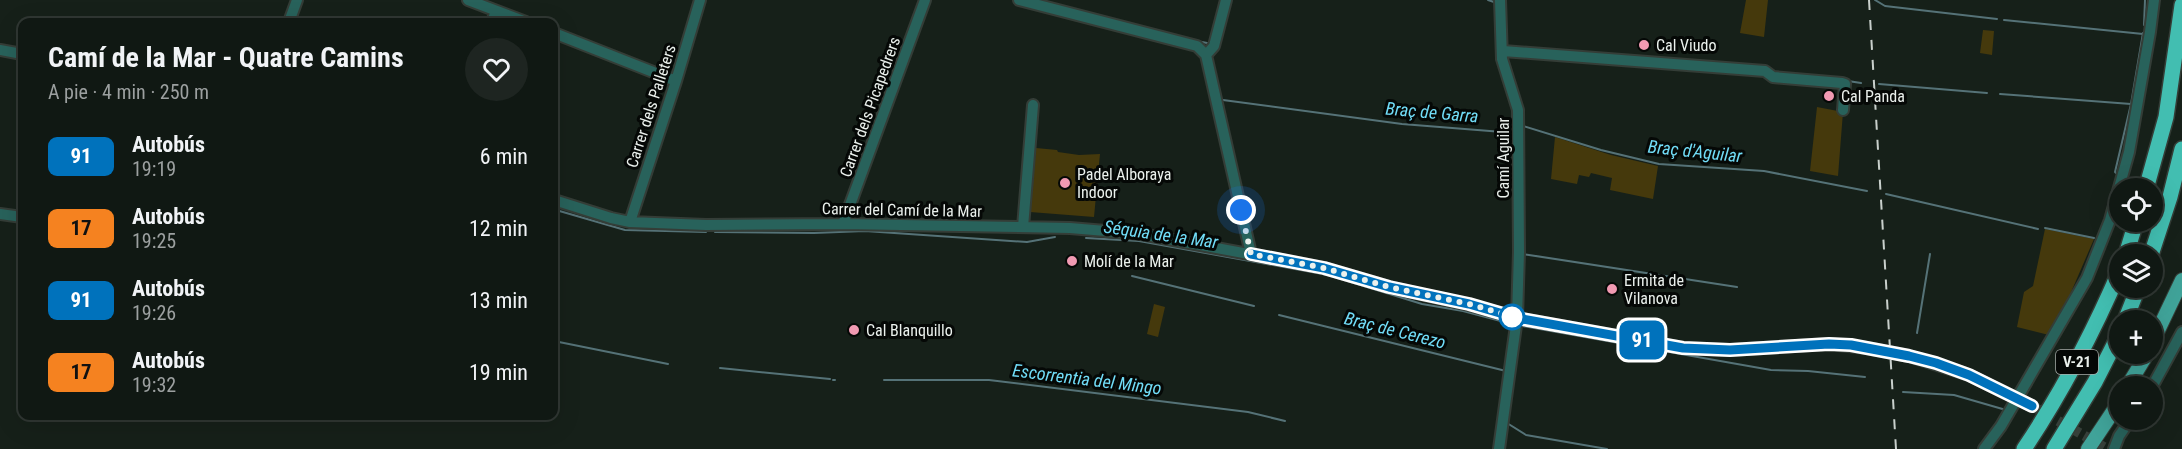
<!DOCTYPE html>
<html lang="es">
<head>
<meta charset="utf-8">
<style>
  body { margin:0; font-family:"Roboto Condensed",sans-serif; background:#1e2521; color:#f1f3f6; height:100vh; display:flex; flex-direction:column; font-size:22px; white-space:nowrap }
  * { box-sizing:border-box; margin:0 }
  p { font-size:20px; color:#9ca0a0 }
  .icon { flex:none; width:33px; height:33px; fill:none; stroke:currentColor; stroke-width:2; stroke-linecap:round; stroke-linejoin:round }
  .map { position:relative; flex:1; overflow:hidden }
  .drawer { position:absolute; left:18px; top:18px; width:540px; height:402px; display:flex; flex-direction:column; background:#101813; border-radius:12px; box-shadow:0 6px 24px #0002,0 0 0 2px #303733 }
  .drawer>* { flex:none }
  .badge { padding:0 12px; border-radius:9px; font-size:21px; line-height:39px }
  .buttons { position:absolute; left:2109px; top:178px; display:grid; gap:12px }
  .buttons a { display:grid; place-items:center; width:54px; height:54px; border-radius:50%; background:#101813; box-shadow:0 6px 24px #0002,0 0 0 2px #303733; font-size:30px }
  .you { position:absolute; width:30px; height:30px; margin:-15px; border:4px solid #fff; border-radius:50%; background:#1a73e8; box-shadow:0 0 0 9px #1a73e833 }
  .map>.badge { position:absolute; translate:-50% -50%; box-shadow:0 0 0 3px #fff }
  .round { display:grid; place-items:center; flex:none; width:63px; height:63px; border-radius:32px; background:#1e2521 }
  .overview { display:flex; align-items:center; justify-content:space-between; height:102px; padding:0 30px }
  h1 { font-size:28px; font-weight:700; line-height:45px }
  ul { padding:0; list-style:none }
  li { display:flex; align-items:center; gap:18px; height:72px; padding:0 30px }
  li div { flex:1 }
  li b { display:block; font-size:22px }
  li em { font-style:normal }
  li .badge { min-width:66px; font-weight:700; text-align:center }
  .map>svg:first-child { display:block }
  .green { fill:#45390c }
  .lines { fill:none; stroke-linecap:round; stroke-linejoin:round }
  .stream { stroke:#557277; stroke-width:2 }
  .minor-tunnel { stroke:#363f39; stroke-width:10; stroke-dasharray:10 5; stroke-linecap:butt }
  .minor-casing { stroke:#343d37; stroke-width:14 }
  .major-casing { stroke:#343d37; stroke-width:16 }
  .highway-casing { stroke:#343d37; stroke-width:18 }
  .minor { stroke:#28625b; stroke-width:10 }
  .major { stroke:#40a399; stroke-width:14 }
  .highway { stroke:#42beb1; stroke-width:15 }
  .rail { stroke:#c9d0cc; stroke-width:2; stroke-dasharray:10 10; stroke-linecap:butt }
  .minor-bridge-casing { stroke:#343d37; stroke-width:14; stroke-linecap:butt }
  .minor-bridge { stroke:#28625b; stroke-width:10 }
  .line-casing { stroke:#fff; stroke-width:14 }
  .line { stroke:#0072bc; stroke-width:9 }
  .walk { stroke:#ebf1ed; stroke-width:6; stroke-dasharray:0 10.8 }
  .poi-dot { fill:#f19ab2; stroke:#050806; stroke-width:2 }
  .stop-dot { fill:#fff; stroke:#0072bc; stroke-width:3 }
  .labels { text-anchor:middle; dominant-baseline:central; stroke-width:6; stroke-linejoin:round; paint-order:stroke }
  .shield { fill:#050806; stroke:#a6aba8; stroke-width:1.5 }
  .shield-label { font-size:15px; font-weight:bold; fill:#ebf1ed }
  .poi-label { font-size:16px; fill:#ebf1ed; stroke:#050806; text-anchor:start }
  .street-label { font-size:16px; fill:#ebf1ed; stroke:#050806 }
  .water-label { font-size:18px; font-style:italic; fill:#71ddf8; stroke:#050806 }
</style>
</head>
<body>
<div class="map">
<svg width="2182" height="449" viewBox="0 0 2182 449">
  <rect width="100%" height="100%" fill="#162019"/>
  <!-- green -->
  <path class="green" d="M 1746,0 L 1768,0 L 1764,37 L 1740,33 Z
    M 1983,30 L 1994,31 L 1992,55 L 1980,53 Z
    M 1817,107 L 1843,112 L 1838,176 L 1810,171 Z
    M 1555,137 L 1611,155 L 1658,166 L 1653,199 L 1610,190 L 1612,178 L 1591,173 L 1589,177 L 1579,175 L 1577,184 L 1551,179 Z
    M 1036,148 L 1057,150 L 1058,152 L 1079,155 L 1100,154 L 1094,217 L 1030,212 Z
    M 2045,229 L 2094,239 L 2069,297 L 2049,335 L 2017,327 L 2024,292 L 2033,286 Z
    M 1154,304 L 1165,307 L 1158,337 L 1147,334 Z"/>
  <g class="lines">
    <!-- stream -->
    <path class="stream" d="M 1488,0 L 1497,3
      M 1875,0 L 1885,6 L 1997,19
      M 2004,20 L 2143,34
      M 2144,25 L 2145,0
      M 1197,41 L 1207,43
      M 1848,81 L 1861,83
      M 1879,84 L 1987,93
      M 2000,94 L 2131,104
      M 1223,100 L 1402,124 L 1515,133
      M 1523,126 L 1601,150 L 1659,164 L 1764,171 L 1867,191
      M 2116,173 L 2115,172 L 2131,104 L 2143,33
      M 1886,194 L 2038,229
      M 556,210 L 625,230 L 706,232
      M 2045,228 L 2094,238
      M 715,232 L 814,233 L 865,231 L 1027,242 L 1055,237
      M 1086,238 L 1139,241 L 1328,275 L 1422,304 L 1463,311 L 1512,324
      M 1523,254 L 1737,287
      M 1132,276 L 1254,306
      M 1279,315 L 1506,371
      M 1522,326 L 1771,370 L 1808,371 L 1865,377
      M 1917,333 L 1930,254
      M 554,341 L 668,364
      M 720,368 L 830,379
      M 833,380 L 835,380
      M 884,380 L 989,380 L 1248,412 L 1285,421
      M 1903,392 L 1954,395 L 2006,410
      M 1507,423 L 1526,435 L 1607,449"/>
    <!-- minor-tunnel -->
    <path class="minor-tunnel" d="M 2032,406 L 2104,447"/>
    <!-- minor casing -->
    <g class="minor-casing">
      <path id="minor" d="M 468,0 L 526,22
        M 1019,0 L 1197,46 L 1206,55 L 1251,254
        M 289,22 L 297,0
        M 492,22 L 496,11
        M 554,33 L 676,81
        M 0,50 L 22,54
        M 1503,51 L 1765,71 L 1773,77 L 1842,83 L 1845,84 L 1843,110
        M 1206,55 L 1214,46 L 1226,0
        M 554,200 L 611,218 L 630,222 L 706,225 L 843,224 L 1070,228 L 1141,234 L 1324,268 L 1389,287 L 1469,305 L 1517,318 L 1683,348 L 1730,350 L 1829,344 L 1867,348
        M 0,214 L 22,217
        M 630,222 L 676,81 L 700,0
        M 843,224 L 925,0
        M 1023,227 L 1033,105
        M 1909,356 L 1969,375 L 2032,406
        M 2152,387 L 2182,332
        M 1499,449 L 1517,318 L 1519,252 L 1518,110 L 1502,59 L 1500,0
        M 1984,449 L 2001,426 L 2087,278 L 2110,220 L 2129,152 L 2150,32 L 2154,0
        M 2114,449 L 2119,436 L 2130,420"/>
    </g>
    <!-- major casing -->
    <g class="major-casing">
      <path id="major" d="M 2152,343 L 2182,280
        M 2127,387 L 2147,354
        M 2088,449 L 2120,401"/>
    </g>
    <!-- highway casing -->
    <g class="highway-casing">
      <path id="highway" d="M 2146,189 L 2166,117 L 2182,5
        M 2126,255 L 2136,222
        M 2151,255 L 2170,197 L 2182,149
        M 2125,321 L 2138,288
        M 2024,449 C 2062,392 2093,333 2120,270
        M 2054,449 L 2095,382 L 2120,333"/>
    </g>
    <!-- minor -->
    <use href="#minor" class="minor"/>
    <!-- major -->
    <use href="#major" class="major"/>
    <!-- highway -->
    <use href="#highway" class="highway"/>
    <!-- rail -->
    <path class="rail" d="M 1869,0 L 1896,449"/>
    <!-- minor-bridge casing -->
    <g class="minor-bridge-casing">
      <path id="minor-bridge" d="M 1867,348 L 1909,356"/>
    </g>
    <!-- minor-bridge -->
    <use href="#minor-bridge" class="minor-bridge"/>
  </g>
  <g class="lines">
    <!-- line casing -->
    <g class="line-casing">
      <path id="line" d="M 1251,254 L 1324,268 L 1389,287 L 1469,304 L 1517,318 L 1683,348 L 1730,350 L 1829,344 L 1851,345 L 1909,356 L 1936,363 L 1969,375 L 2032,406"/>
    </g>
    <!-- line -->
    <use href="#line" class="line"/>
    <!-- walk -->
    <path class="walk" d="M 1241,210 L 1251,254 L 1324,268 L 1389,287 L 1469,304 L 1517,318 L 1512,317"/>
  </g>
  <!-- markers -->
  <g class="poi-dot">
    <circle cx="1644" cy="45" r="6"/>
    <circle cx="1829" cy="96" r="6"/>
    <circle cx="1065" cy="183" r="6"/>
    <circle cx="1072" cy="261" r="6"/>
    <circle cx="1612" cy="289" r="6"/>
    <circle cx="854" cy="330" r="6"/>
  </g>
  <circle class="stop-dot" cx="1512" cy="317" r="12"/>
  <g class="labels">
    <!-- shield labels -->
    <rect class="shield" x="2056" y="350" width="42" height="24" rx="4.5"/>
    <g class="shield-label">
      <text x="2077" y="362">V-21</text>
    </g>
    <!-- poi labels -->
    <g class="poi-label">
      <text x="1656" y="45">Cal Viudo</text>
      <text x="1841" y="96">Cal Panda</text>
      <text x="1077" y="174">Padel Alboraya<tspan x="1077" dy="18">Indoor</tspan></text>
      <text x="1084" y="261">Molí de la Mar</text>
      <text x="1624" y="280">Ermita de<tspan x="1624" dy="18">Vilanova</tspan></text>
      <text x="866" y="330">Cal Blanquillo</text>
    </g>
    <!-- street labels -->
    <g class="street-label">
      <text transform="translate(651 106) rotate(-72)">Carrer dels Palleters</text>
      <text transform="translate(870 107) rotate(-70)">Carrer dels Picapedrers</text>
      <text transform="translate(1503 158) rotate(-90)">Camí Aguilar</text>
      <text transform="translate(902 210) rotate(1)">Carrer del Camí de la Mar</text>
    </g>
    <!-- water labels -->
    <g class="water-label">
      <text transform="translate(1432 112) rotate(5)">Braç de Garra</text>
      <text transform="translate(1695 151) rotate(6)">Braç d'Aguilar</text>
      <text transform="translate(1161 234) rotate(8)">Séquia de la Mar</text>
      <text transform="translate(1395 330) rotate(14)">Braç de Cerezo</text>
      <text transform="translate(1087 379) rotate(7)">Escorrentia del Mingo</text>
    </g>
  </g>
</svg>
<div class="buttons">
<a><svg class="icon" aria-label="locate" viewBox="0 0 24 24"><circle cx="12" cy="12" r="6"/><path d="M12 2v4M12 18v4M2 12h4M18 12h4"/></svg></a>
<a><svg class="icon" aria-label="layers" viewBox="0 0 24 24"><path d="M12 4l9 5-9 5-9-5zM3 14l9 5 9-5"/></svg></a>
<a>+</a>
<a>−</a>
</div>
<div class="you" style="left:1241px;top:210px"></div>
<b class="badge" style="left:1642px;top:340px;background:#0072bc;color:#fff">91</b>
<section class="drawer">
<div class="overview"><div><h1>Camí de la Mar - Quatre Camins</h1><p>A pie · 4 min · 250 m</p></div><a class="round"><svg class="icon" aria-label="heart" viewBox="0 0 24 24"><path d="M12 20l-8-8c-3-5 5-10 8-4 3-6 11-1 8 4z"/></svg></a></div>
<ul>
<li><span class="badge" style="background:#0072bc;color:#fff">91</span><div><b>Autobús</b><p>19:19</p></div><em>6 min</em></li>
<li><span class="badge" style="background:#f58220;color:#111">17</span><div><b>Autobús</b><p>19:25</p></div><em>12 min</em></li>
<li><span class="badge" style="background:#0072bc;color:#fff">91</span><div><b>Autobús</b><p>19:26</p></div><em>13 min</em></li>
<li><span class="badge" style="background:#f58220;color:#111">17</span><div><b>Autobús</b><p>19:32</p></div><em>19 min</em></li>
</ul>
</section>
</div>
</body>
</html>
